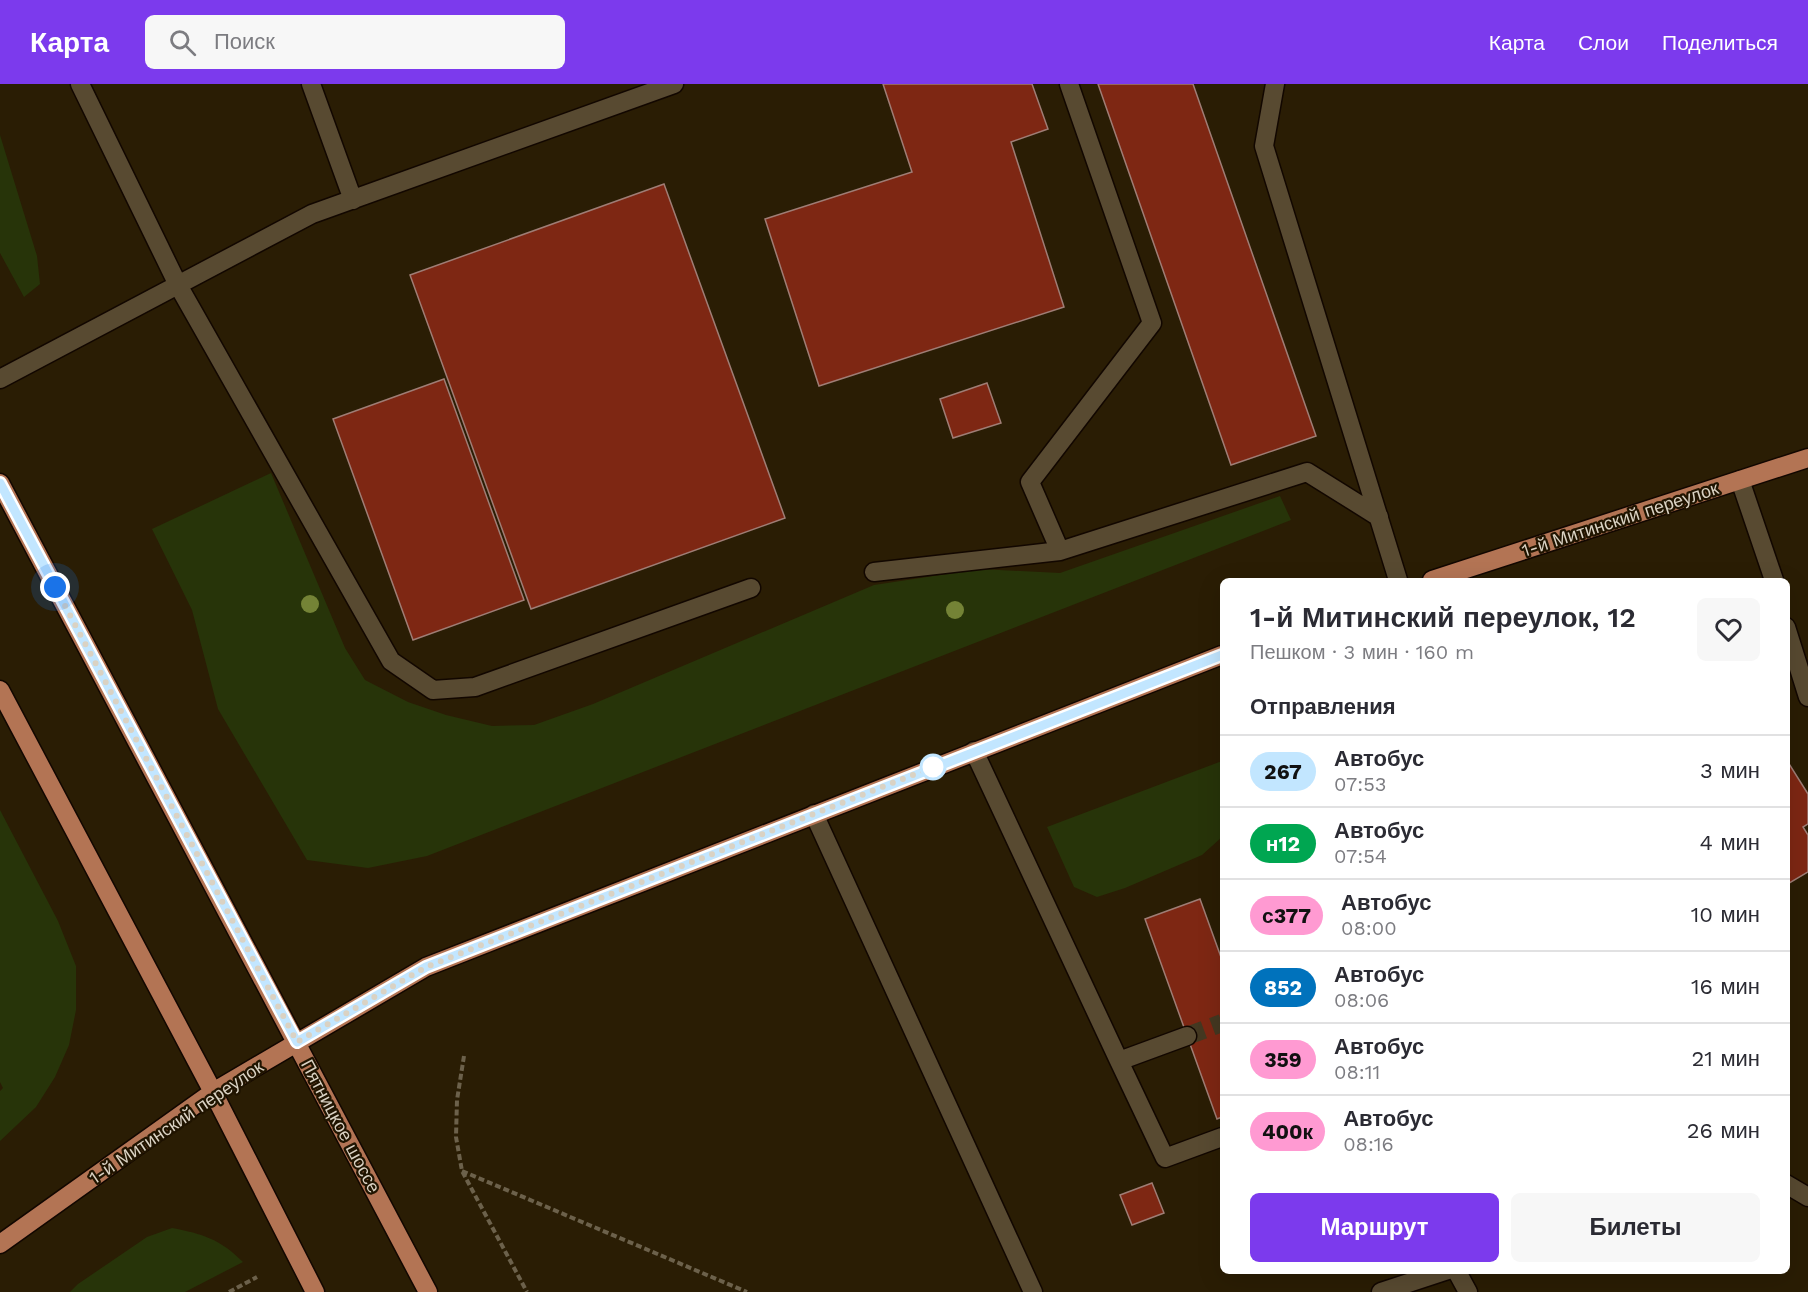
<!DOCTYPE html>
<html lang="ru">
<head>
<meta charset="utf-8">
<style>
  body { margin:0; font-family:"Work Sans",sans-serif; background:#f7f7f7; color:#2b2b33; height:100vh; display:flex; flex-direction:column; font-size:22px; white-space:nowrap }
  * { box-sizing:border-box; margin:0 }
  p { font-size:20px; color:#7c7c81 }
  .icon { flex:none; width:33px; height:33px; fill:none; stroke:currentColor; stroke-width:2; stroke-linecap:round; stroke-linejoin:round }
  .map { position:relative; flex:1; overflow:hidden }
  .panel { position:absolute; left:1220px; top:494px; width:570px; height:696px; display:flex; flex-direction:column; background:#fff; border-radius:9px; box-shadow:0 6px 24px #0002 }
  .panel>* { flex:none }
  .badge { padding:0 12px; border-radius:20px; font-size:21px; line-height:39px }
  .you { position:absolute; width:30px; height:30px; margin:-15px; border:4px solid #fff; border-radius:50%; background:#1a73e8; box-shadow:0 0 0 9px #1a73e833 }
  .map>.badge { position:absolute; translate:-50% -50%; box-shadow:0 0 0 3px #fff }
  h2 { padding:0 30px; font-size:22px; line-height:54px }
  .round { display:grid; place-items:center; flex:none; width:63px; height:63px; border-radius:9px; background:#f7f7f7 }
  .summary { display:flex; align-items:center; justify-content:space-between; height:102px; padding:0 30px }
  h1 { font-size:28px; font-weight:600; line-height:45px }
  .cta { display:flex; gap:12px; margin-top:auto; padding:12px 30px }
  .cta a { flex:1; height:69px; border-radius:9px; background:#7c3aed; color:#fff; font-size:24px; font-weight:600; line-height:69px; text-align:center }
  .cta a+a { background:#f7f7f7; color:#2b2b33 }
  ul { padding:0; list-style:none }
  li { display:flex; align-items:center; gap:18px; height:72px; padding:0 30px; border-top:2px solid #e1e1e2 }
  li div { flex:1 }
  li b { display:block; font-size:22px }
  li em { font-style:normal }
  li .badge { min-width:66px; font-weight:700; text-align:center }
  header { display:flex; align-items:center; gap:36px; box-sizing:border-box; height:84px; padding:0 30px; background:#7c3aed; color:#fff }
  header strong { font-size:28px }
  nav { display:flex; gap:33px; margin-inline-start:auto; font-size:21px }
  .search { width:420px; height:54px; background:#f7f7f7; display:flex; align-items:center; gap:15px; box-sizing:border-box; padding:0 21px; border-radius:9px; color:#7c7c81; font-size:22px }
  .map>svg:first-child { display:block }
  .green { fill:#273409 }
  .building { fill:#7e2713; stroke:#9f7d75; stroke-width:1.5 }
  .lines { fill:none; stroke-linecap:round; stroke-linejoin:round }
  .minor-tunnel { stroke:#443821; stroke-width:18; stroke-dasharray:18 9; stroke-linecap:butt }
  .minor-casing { stroke:#120700; stroke-width:21 }
  .major-casing { stroke:#120700; stroke-width:21 }
  .path { stroke:#6c614b; stroke-width:4; stroke-dasharray:6 3; stroke-linecap:butt }
  .minor { stroke:#584a31; stroke-width:18 }
  .major { stroke:#b37454; stroke-width:18 }
  .tree { fill:#748336 }
  .line-casing { stroke:#fff; stroke-width:14 }
  .line { stroke:#c2e6ff; stroke-width:9 }
  .walk { stroke:#dad2c3; stroke-width:6; stroke-dasharray:0 10.8 }
  .stop-dot { fill:#fff; stroke:#c2e6ff; stroke-width:3 }
  .labels { text-anchor:middle; dominant-baseline:central; stroke-width:4.5; stroke-linejoin:round; paint-order:stroke }
  .street-label { font-size:18px; fill:#dad2c3; stroke:#201400 }
</style>
</head>
<body>
<header>
<strong>Карта</strong>
<div class="search"><svg class="icon" aria-label="search" viewBox="0 0 24 24"><circle cx="10" cy="10" r="6"/><path d="M15 15l6 6"/></svg>Поиск</div>
<nav><a>Карта</a><a>Слои</a><a>Поделиться</a></nav>
</header>
<div class="map">
<svg width="1808" height="1208" viewBox="0 0 1808 1208">
  <rect width="100%" height="100%" fill="#2a1d04"/>
  <!-- green -->
  <path class="green" d="M 0,51 L 37,172 L 40,200 L 24,213 L 0,169 Z
    M 271,389 L 345,564 L 365,596 L 408,618 L 446,631 L 492,642 L 534,641 L 593,620 L 874,501 L 980,485 L 1060,489 L 1280,412 L 1291,436 L 427,772 L 368,784 L 307,776 L 218,625 L 192,526 L 152,445 Z
    M 1222,677 L 1222,753 L 1202,771 L 1125,804 L 1097,813 L 1074,803 L 1047,743 Z
    M 0,726 L 58,837 L 76,882 L 76,926 L 69,961 L 55,993 L 36,1023 L 0,1057 L 0,1007 L 3,1004 L 0,998 Z
    M 172,1144 C 203,1150 220,1155 243,1178 L 185,1208 L 70,1208 L 78,1200 L 147,1153 Z"/>
  <!-- building -->
  <path class="building" d="M 883,0 L 1032,0 L 1048,45 L 1011,58 L 1064,223 L 819,302 L 765,135 L 912,88 Z
    M 1098,0 L 1193,0 L 1316,352 L 1231,381 Z
    M 664,100 L 785,434 L 531,525 L 410,191 Z
    M 444,295 L 524,516 L 413,556 L 333,335 Z
    M 987,299 L 1001,339 L 953,354 L 940,315 Z
    M 1786,675 L 1808,710 L 1808,740 L 1803,743 L 1808,751 L 1808,788 L 1786,801 Z
    M 1200,815 L 1222,876 L 1222,1033 L 1217,1035 L 1145,835 Z
    M 1152,1099 L 1164,1129 L 1132,1141 L 1120,1111 Z"/>
  <g class="lines">
    <!-- minor-tunnel -->
    <path class="minor-tunnel" d="M 1187,952 L 1222,939"/>
    <!-- minor casing -->
    <g class="minor-casing">
      <path id="minor" d="M 80,0 L 178,201 L 391,577 L 433,606 L 475,603 L 751,504
        M 311,0 L 353,116
        M 1275,0 L 1264,62 L 1398,496
        M 0,295 L 312,130 L 674,0
        M 1740,396 L 1774,496
        M 1060,467 L 1030,398 L 1152,239 L 1069,0
        M 874,488 L 1060,467 L 1307,388 L 1379,433
        M 1786,543 L 1808,613
        M 974,667 L 1119,977 L 1187,952
        M 814,730 L 1033,1208
        M 1119,977 L 1165,1074 L 1222,1053
        M 1786,1100 L 1808,1113
        M 1456,1186 L 1468,1208
        M 1381,1208 L 1448,1186"/>
    </g>
    <!-- major casing -->
    <g class="major-casing">
      <path id="major" d="M 0,399 L 428,1208
        M 1432,496 L 1808,374
        M 0,606 L 213,1008 L 315,1208
        M 0,1160 L 213,1008 L 426,883 L 1222,571"/>
    </g>
    <!-- path -->
    <path class="path" d="M 464,972 L 457,1016 L 456,1053 L 462,1087 L 527,1208
      M 462,1087 L 747,1208
      M 229,1208 L 257,1193"/>
    <!-- minor -->
    <use href="#minor" class="minor"/>
    <!-- major -->
    <use href="#major" class="major"/>
  </g>
  <!-- trees -->
  <g class="tree">
    <circle cx="310" cy="520" r="9"/>
    <circle cx="955" cy="526" r="9"/>
  </g>
  <g class="lines">
    <!-- line casing -->
    <g class="line-casing">
      <path id="line" d="M 0,399 L 297,958 L 426,883 L 1222,571"/>
    </g>
    <!-- line -->
    <use href="#line" class="line"/>
    <!-- walk -->
    <path class="walk" d="M 55,503 L 297,958 L 426,883 L 933,683"/>
  </g>
  <!-- markers -->
  <circle class="stop-dot" cx="933" cy="683" r="12"/>
  <g class="labels">
    <!-- street labels -->
    <g class="street-label">
      <text transform="translate(1620 435) rotate(-18)">1-й Митинский переулок</text>
      <text transform="translate(176 1038) rotate(-34)">1-й Митинский переулок</text>
      <text transform="translate(341 1042) rotate(62)">Пятницкое шоссе</text>
    </g>
  </g>
</svg>
<div class="you" style="left:55px;top:503px"></div>
<section class="panel">
<div class="summary"><div><h1>1-й Митинский переулок, 12</h1><p>Пешком · 3 мин · 160 m</p></div><a class="round"><svg class="icon" aria-label="heart" viewBox="0 0 24 24"><path d="M12 20l-8-8c-3-5 5-10 8-4 3-6 11-1 8 4z"/></svg></a></div>
<h2>Отправления</h2>
<ul>
<li><span class="badge" style="background:#c2e6ff;color:#111">267</span><div><b>Автобус</b><p>07:53</p></div><em>3 мин</em></li>
<li><span class="badge" style="background:#00a651;color:#fff">н12</span><div><b>Автобус</b><p>07:54</p></div><em>4 мин</em></li>
<li><span class="badge" style="background:#ff9ad2;color:#111">с377</span><div><b>Автобус</b><p>08:00</p></div><em>10 мин</em></li>
<li><span class="badge" style="background:#0072bc;color:#fff">852</span><div><b>Автобус</b><p>08:06</p></div><em>16 мин</em></li>
<li><span class="badge" style="background:#ff9ad2;color:#111">359</span><div><b>Автобус</b><p>08:11</p></div><em>21 мин</em></li>
<li><span class="badge" style="background:#ff9ad2;color:#111">400к</span><div><b>Автобус</b><p>08:16</p></div><em>26 мин</em></li>
</ul>
<div class="cta"><a>Маршрут</a><a>Билеты</a></div>
</section>
</div>
</body>
</html>
